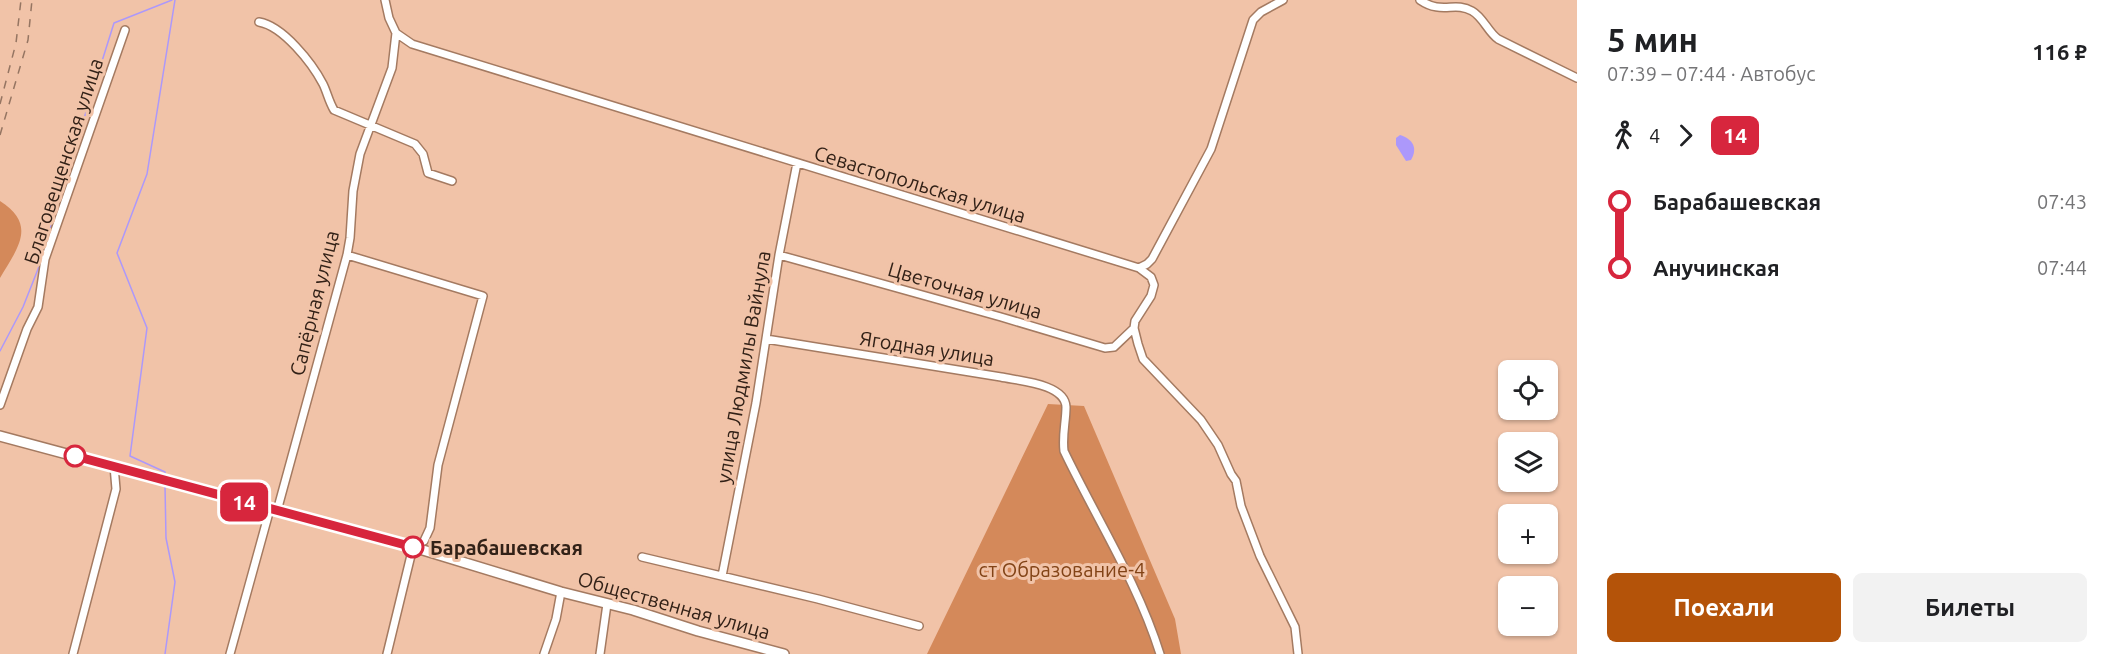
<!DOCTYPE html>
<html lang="ru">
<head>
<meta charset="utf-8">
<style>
  body { margin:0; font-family:Ubuntu,sans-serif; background:#f2f2f2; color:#202124; height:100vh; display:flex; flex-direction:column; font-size:22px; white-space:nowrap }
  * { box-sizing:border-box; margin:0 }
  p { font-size:20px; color:#757577 }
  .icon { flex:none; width:33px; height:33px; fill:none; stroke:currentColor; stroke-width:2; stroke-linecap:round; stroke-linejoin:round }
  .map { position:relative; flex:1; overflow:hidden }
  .sheet { display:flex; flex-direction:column; background:#fff; width:540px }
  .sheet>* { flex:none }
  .badge { padding:0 12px; border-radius:9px; font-size:21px; line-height:39px }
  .tools { position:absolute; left:1498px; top:360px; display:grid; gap:12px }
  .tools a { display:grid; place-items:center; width:60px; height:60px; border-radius:9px; background:#fff; box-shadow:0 2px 4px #0004; font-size:30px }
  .map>.badge { position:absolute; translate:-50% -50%; box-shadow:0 0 0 3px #fff }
  .legs { display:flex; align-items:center; gap:9px; height:66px; padding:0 30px; font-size:20px }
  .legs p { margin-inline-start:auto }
  .headline { display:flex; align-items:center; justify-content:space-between; height:102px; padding:0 30px }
  h1 { font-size:33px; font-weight:600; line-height:45px }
  .action { display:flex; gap:12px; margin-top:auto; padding:12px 30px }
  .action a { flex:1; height:69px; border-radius:9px; background:#b45309; color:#fff; font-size:24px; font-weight:600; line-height:69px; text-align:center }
  .action a+a { background:#f2f2f2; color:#202124 }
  ul { padding:0 30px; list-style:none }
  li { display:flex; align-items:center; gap:21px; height:66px; font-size:22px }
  li i { display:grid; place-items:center; width:9px; height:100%; margin:0 8px; background:currentColor }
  li i::after { content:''; width:15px; height:15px; margin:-8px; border:4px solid; border-radius:50%; background:#fff }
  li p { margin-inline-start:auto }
  li:first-child i { background:linear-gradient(#0000 50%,currentColor 0) }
  li:last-child i { background:linear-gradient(currentColor 50%,#0000 0) }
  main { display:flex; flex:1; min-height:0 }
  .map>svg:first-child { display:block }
  .green { fill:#d4895a }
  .water { fill:#ac98fb }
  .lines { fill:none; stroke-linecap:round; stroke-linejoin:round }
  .stream { stroke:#ac98fb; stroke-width:1.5 }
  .street-casing { stroke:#a47a61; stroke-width:10 }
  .secondary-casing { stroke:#a47a61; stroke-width:12 }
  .street { stroke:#fff; stroke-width:7 }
  .secondary { stroke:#fff; stroke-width:9 }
  .rail { stroke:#957562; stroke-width:1.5; stroke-dasharray:8 8; stroke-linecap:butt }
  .line-1-casing { stroke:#fff; stroke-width:14 }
  .line-1 { stroke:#d7263d; stroke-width:9 }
  .stop-1-dot { fill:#fff; stroke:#d7263d; stroke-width:3 }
  .labels { text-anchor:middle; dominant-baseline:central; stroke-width:6; stroke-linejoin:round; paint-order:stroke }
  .street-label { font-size:20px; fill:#322117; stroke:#f1c3a8 }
  .stop-label { font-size:20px; font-weight:bold; fill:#322117; stroke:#f1c3a8; text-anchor:start }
  .park-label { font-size:20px; fill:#824316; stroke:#f1c3a8 }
</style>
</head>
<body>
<main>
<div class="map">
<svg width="1577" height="654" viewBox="0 0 1577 654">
  <rect width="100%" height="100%" fill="#f1c3a8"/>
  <!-- green -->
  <path class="green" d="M 0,201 C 38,225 17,249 0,278 Z
    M 1048,404 L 1084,406 L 1175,619 L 1181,654 L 927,654 Z"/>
  <!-- water -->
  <path class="water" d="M 1400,135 C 1413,139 1418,148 1411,160 L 1406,161 L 1396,145 L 1396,138 Z"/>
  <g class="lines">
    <!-- stream -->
    <path class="stream" d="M 47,243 L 53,217 L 114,23 L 172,0
      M 0,351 L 23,307 L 42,259
      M 165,478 L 165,472 L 130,456 L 147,328 L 117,253 L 147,174 L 175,0
      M 165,654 L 175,582 L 166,538 L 165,486"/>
    <!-- street casing -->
    <g class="street-casing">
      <path id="street" d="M 1420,0 C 1442,15 1454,1 1472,11 C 1483,17 1488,32 1498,39 L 1577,78
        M 259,22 C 283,26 312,63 323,84 C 327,92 329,102 334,110 L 415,144 L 423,154 L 428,173 L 452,181
        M 396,33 L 412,44 L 1139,268 L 1147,264 L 1152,259 L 1211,149 L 1253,20 L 1261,12 L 1283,0
        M 347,255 L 483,296 L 438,465 L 430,528 L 424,541 L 413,547 L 387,654
        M 779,255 L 1001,317 L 1105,348 L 1114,347 L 1134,328
        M 1139,268 L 1151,277 L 1154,285 L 1151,296 L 1135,321 L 1134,328 L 1138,344 L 1143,359 L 1201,420 L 1218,445 L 1231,474 L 1236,481 L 1241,506 L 1260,556 L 1295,627 L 1298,654
        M 766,339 L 1001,377 C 1020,381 1065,384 1066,407 C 1066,422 1062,435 1064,451 C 1096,518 1138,583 1160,654
        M 0,405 L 27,329 L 38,307 L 45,259 L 125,30
        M 277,511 L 347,255 L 350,238 L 353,191 L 360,154 L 392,68 L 396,33 L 389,18 L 385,0
        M 642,557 L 818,599 L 919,626
        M 722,576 L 756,403 L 779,255 L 797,163
        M 73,654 L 116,489 L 114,466
        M 230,654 L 270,509
        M 544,654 L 556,619 L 561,592
        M 600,654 L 607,604"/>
    </g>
    <!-- secondary casing -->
    <g class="secondary-casing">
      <path id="secondary" d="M 0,436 L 413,547 L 561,592 L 633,610 L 698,631 L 784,654"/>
    </g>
    <!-- street -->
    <use href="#street" class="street"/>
    <!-- secondary -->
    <use href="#secondary" class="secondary"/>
    <!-- rail -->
    <path class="rail" d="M 0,104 L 16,43 L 21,0
      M 0,135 L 28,40 L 32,0"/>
  </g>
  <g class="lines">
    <!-- line-1 casing -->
    <g class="line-1-casing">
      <path id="line-1" d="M 75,456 L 413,547"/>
    </g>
    <!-- line-1 -->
    <use href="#line-1" class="line-1"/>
  </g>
  <!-- markers -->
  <g class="stop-1-dot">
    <circle cx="75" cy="456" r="10"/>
    <circle cx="413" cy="547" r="10"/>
  </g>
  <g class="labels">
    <!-- street labels -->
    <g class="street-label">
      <text transform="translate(63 161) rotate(-72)">Благовещенская улица</text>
      <text transform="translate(920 184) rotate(17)">Севастопольская улица</text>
      <text transform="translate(965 290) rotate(16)">Цветочная улица</text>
      <text transform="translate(314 303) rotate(-76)">Сапёрная улица</text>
      <text transform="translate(927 348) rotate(9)">Ягодная улица</text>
      <text transform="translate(743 367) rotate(-80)">улица Людмилы Вайнула</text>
      <text transform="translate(674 605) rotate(16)">Общественная улица</text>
    </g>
    <!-- stop labels -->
    <g class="stop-label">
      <text x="430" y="547">Барабашевская</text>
    </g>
    <!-- park labels -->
    <g class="park-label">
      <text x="1062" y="569">ст Образование-4</text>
    </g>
  </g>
</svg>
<div class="tools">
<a><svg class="icon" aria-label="locate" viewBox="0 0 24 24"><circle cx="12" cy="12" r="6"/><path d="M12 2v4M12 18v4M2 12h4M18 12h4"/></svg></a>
<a><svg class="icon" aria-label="layers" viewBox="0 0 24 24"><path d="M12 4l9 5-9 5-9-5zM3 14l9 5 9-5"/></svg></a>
<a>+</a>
<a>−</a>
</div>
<b class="badge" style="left:244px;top:502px;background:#d7263d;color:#fff">14</b>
</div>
<section class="sheet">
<div class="headline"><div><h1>5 мин</h1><p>07:39 – 07:44 · Автобус</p></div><b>116 ₽</b></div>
<div class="legs"><svg class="icon" aria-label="walk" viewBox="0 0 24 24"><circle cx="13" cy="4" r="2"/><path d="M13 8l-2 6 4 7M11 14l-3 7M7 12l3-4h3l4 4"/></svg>4<svg class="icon" aria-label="forward" viewBox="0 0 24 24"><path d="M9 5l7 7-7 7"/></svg><b class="badge" style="background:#d7263d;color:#fff">14</b></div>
<ul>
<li><i style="color:#d7263d"></i><b>Барабашевская</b><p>07:43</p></li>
<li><i style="color:#d7263d"></i><b>Анучинская</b><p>07:44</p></li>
</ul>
<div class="action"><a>Поехали</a><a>Билеты</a></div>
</section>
</main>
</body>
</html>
